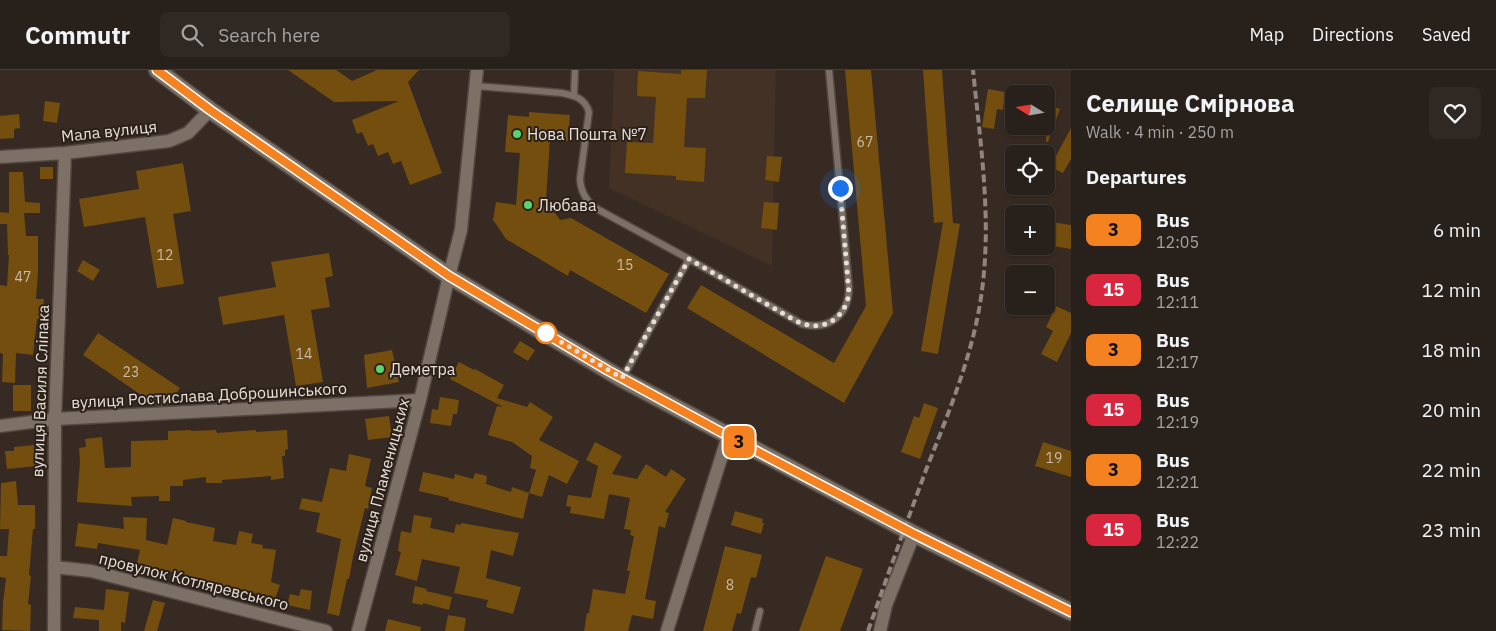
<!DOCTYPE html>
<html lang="en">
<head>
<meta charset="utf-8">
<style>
  body { margin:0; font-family:"IBM Plex Sans",sans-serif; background:#302823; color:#f1f3f6; height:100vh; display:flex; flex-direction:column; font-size:19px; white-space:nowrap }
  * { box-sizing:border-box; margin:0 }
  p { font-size:16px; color:#a5a3a2 }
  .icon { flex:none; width:28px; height:28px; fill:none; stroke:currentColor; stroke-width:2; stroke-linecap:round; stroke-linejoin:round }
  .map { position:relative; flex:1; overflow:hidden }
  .side { display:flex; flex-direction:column; background:#28201a; width:425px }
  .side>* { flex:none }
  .badge { padding:0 10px; border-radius:8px; font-size:18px; line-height:32px }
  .needle { width:32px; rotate:281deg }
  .buttons { position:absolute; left:1005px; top:15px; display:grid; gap:10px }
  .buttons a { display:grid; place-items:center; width:50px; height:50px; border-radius:8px; background:#28201a; box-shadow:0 1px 4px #0004,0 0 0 1px #443e39; font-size:25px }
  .you { position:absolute; width:25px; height:25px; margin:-12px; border:4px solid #fff; border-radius:50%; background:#1a73e8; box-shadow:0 0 0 8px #1a73e833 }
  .map>.badge { position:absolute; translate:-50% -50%; box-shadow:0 0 0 2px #fff }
  h2 { padding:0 15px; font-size:19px; line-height:45px }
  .round { display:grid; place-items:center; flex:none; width:52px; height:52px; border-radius:8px; background:#302823 }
  .summary { display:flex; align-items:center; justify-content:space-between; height:85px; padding:0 15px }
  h1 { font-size:24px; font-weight:700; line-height:38px }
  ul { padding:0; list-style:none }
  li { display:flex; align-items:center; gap:15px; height:60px; padding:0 15px }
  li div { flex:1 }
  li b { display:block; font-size:19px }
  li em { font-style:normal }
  li .badge { min-width:55px; font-weight:700; text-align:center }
  header { display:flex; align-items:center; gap:30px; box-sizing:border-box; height:70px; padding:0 25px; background:#28201a; border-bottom:1px solid #443e39 }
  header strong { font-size:24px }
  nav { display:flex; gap:28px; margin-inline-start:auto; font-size:18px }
  .search { width:350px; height:45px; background:#302823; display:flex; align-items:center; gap:12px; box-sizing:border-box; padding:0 18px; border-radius:8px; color:#a5a3a2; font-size:19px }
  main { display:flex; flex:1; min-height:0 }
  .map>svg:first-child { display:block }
  .built { fill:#423124 }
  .building { fill:#734e0f }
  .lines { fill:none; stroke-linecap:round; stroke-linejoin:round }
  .service-casing { stroke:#524841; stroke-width:9 }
  .minor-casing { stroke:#524841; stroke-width:15 }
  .tertiary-casing { stroke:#524841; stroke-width:19 }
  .service { stroke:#7d7066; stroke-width:6 }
  .minor { stroke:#7d7066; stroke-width:12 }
  .tertiary { stroke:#7d7066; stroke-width:16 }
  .rail { stroke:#90867f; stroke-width:4; stroke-dasharray:8 4; stroke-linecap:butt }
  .line-casing { stroke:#fff; stroke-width:11 }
  .line { stroke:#f58220; stroke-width:8 }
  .walk { stroke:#e7dfd9; stroke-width:5; stroke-dasharray:0 9 }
  .poi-dot { fill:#58d570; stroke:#2c2119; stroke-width:2 }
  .stop-dot { fill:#fff; stroke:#f58220; stroke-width:2.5 }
  .labels { text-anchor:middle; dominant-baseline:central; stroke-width:4; stroke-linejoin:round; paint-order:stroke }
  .number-label { font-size:14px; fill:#cabba6 }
  .street-label { font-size:16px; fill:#e7dfd9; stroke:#2c2119 }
  .poi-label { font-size:16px; fill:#e7dfd9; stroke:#2c2119; text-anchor:start }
</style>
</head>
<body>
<header>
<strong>Commutr</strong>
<div class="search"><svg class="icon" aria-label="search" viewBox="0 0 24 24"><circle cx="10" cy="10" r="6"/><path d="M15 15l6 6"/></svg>Search here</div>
<nav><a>Map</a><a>Directions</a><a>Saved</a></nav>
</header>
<main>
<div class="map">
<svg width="1071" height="561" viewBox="0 0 1071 561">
  <rect width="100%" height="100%" fill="#362a22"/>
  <!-- built -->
  <path class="built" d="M 614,0 L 776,0 L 772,196 L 609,118 Z"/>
  <!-- building -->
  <path class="building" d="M 288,0 L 336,0 L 352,11 L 377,0 L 419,0 L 408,12 L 442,103 L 410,115 L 401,91 L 393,94 L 388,82 L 378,86 L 373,74 L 368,76 L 362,62 L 357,64 L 352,50 L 399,31 L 334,32 Z
    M 681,0 L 707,0 L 705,28 L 687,28 L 684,77 L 706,78 L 704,112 L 676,110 L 676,106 L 625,103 L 627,72 L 653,73 L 656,27 L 637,26 L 638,1 L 681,4 Z
    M 845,0 L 871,0 L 893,243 L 844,333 L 687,238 L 701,215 L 834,293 L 866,236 Z
    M 923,0 L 942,0 L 953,153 L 960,154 L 938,284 L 921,281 L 943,152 L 934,153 Z
    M 988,19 L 1005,22 L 1003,40 L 997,39 L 994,59 L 982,57 Z
    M 45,31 L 60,33 L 57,53 L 43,51 Z
    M 1046,34 L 1060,39 L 1048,72 L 1046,72 Z
    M 529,42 L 570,45 L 568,71 L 550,70 L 546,130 L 560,150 L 571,148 L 669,204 L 646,243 L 570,200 L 568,206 L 506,169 L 498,157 L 493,150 L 496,132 L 516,135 L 520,83 L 505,82 L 508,45 L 529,47 Z
    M 19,44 L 20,58 L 14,59 L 14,68 L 0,69 L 0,46 Z
    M 1071,58 L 1071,89 L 1063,103 L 1050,97 Z
    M 767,86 L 782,87 L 779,112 L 765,110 Z
    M 183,93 L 191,141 L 173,144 L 184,214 L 157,218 L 145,147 L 84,157 L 79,129 L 139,119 L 136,101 Z
    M 40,97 L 53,97 L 53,109 L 40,109 Z
    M 9,102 L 23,102 L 25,132 L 40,133 L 40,143 L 24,143 L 26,166 L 38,166 L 38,201 L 36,229 L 44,229 L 42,250 L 37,249 L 33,285 L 16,283 L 15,313 L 2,312 L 3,284 L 0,283 L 0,215 L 7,216 L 9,185 L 8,185 L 7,154 L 0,154 L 0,142 L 9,143 Z
    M 764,132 L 779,133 L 777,160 L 761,158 Z
    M 1046,151 L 1071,155 L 1071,179 L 1046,175 Z
    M 329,183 L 333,206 L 325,208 L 330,237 L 311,240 L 323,312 L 296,316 L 284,245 L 223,255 L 218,227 L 276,217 L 271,192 Z
    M 83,190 L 100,200 L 93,211 L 77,201 Z
    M 1056,236 L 1071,243 L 1071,263 L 1057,292 L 1041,284 L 1053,261 L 1046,257 Z
    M 98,263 L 180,318 L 168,335 L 157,336 L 83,285 Z
    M 520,271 L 535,280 L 528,291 L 513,282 Z
    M 392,280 L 399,312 L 367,318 L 364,285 Z
    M 459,292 L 474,300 L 475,299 L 504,315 L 497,328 L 527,337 L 530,332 L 553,347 L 539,370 L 579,391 L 567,414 L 549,405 L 542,427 L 529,423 L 523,449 L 448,430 L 449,428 L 419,421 L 423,402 L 454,409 L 455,404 L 473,409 L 475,403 L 487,406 L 486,414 L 511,422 L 512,417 L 529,423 L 536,400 L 530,398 L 532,386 L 512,372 L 488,365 L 497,336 L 503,337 L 450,309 Z
    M 13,315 L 31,315 L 31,341 L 13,341 Z
    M 440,327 L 459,330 L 457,344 L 453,344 L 451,356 L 430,353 L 432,339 L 438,340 Z
    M 924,333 L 938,338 L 920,389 L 901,382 L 914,346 L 919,348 Z
    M 389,346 L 392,367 L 368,370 L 365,349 Z
    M 191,360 L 191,361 L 216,360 L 217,363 L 256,360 L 256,362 L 287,360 L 288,379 L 285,380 L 285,386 L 282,386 L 284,408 L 271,410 L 271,406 L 222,410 L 222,413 L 206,413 L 206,407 L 183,410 L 183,416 L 170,416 L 170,431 L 159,431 L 159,426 L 131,427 L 132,436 L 77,432 L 80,392 L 79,378 L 86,377 L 85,369 L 102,367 L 105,398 L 131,397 L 131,371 L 168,370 L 168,361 Z
    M 595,372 L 622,386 L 612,404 L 637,409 L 646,394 L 666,407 L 671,399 L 686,409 L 665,442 L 669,443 L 665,458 L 659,456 L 645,529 L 656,531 L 653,549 L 632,545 L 628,561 L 584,561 L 587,543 L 589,543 L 593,519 L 625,524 L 630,501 L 627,501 L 634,466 L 630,465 L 631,460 L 624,459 L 630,428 L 609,424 L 604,449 L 570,443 L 571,437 L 566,436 L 568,425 L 591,428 L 598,396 L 586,390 Z
    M 1043,372 L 1071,381 L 1071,407 L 1035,396 Z
    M 34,375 L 36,396 L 7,399 L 5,381 L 14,381 L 14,377 Z
    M 349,384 L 371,389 L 365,416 L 372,418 L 368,439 L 365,438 L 353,487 L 349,509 L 347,509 L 339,546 L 327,543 L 341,469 L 316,462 L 320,443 L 299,439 L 302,428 L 322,432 L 330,398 L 346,401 Z
    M 16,411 L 18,435 L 35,435 L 35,459 L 33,459 L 29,505 L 31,506 L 28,534 L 31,535 L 30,561 L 2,560 L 3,533 L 6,508 L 0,507 L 0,486 L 7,486 L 9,459 L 0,459 L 1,413 Z
    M 735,441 L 763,449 L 762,453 L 764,453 L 761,464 L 731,455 Z
    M 414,445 L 432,448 L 430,458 L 454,463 L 456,454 L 461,455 L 461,453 L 519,463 L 513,486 L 491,480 L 486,508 L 521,517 L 513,544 L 486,537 L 488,530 L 454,523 L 460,497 L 422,489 L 417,511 L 395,505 L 401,482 L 398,481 L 401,461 L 411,463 Z
    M 123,447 L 147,448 L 146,470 L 167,475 L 173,448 L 186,451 L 186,452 L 215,458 L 213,471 L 236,475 L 239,461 L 253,464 L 251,473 L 263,475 L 262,478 L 276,480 L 271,512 L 280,515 L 275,529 L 240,519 L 240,520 L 195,511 L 196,508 L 137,493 L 140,480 L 98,473 L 97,479 L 75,476 L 78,453 L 124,459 Z
    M 725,476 L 762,485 L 756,508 L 751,507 L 741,544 L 737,543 L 732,561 L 703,561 Z
    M 826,486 L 863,499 L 840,561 L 799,561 Z
    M 415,516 L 427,519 L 426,521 L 452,527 L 449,540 L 423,533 L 423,535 L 412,533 Z
    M 106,519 L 129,522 L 125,553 L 121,552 L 121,561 L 99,561 L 99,550 L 73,548 L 75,537 L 104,540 Z
    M 301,519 L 312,521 L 310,540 L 287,535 L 290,524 L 299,526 Z
    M 153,530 L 165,533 L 157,561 L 144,561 Z
    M 448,545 L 466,548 L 464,561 L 445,561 Z
    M 388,549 L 421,557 L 420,561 L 385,561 Z"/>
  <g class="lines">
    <!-- service casing -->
    <g class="service-casing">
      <path id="service" d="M 476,16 L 562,23 C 575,26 585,28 589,42 L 580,109 C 581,123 587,133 599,140 L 689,189
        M 574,25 L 575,0
        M 622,309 L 689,189 L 802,254 C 829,261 849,245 849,217 L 829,0
        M 755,561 L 760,541"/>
    </g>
    <!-- minor casing -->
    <g class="minor-casing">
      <path id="minor" d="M 0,87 L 65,83 L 169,71 L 188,63 L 210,40
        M 0,356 L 55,349 L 420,330
        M 54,497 L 91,501 L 326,561
        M 54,561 L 55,349 L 65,83
        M 358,561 L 420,330 L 449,206 L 461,160 L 477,0
        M 667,561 L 728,366
        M 880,561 L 886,535 L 914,464"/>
    </g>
    <!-- tertiary casing -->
    <g class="tertiary-casing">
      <path id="tertiary" d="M 157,0 L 210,40 L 449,206 L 622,309 L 914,464 L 1071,542"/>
    </g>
    <!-- service -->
    <use href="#service" class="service"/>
    <!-- minor -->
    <use href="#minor" class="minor"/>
    <!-- tertiary -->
    <use href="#tertiary" class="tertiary"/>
    <!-- rail -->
    <path class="rail" d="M 868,561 C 887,507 906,454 926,400 C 950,339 976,278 983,212 C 991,142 980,70 973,0"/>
  </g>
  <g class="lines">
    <!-- line casing -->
    <g class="line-casing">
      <path id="line" d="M 157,0 L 210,40 L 449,206 L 607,300 L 728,366 L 914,464 L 1071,542"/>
    </g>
    <!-- line -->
    <use href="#line" class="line"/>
    <!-- walk -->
    <path class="walk" d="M 546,263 L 622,308 L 689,189 L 796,251 C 821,263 844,251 849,224 L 840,118"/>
  </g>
  <!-- markers -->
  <g class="poi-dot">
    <circle cx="517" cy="64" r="5"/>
    <circle cx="528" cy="135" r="5"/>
    <circle cx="380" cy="299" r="5"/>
  </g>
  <circle class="stop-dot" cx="546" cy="263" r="10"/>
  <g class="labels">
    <!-- number labels -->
    <g class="number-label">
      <text x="865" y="72">67</text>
      <text x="165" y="185">12</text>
      <text x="625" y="195">15</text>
      <text x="23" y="207">47</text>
      <text x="304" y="284">14</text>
      <text x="131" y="302">23</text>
      <text x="1054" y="388">19</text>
      <text x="730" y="515">8</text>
    </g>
    <!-- street labels -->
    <g class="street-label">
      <text transform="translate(109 61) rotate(-6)">Мала вулиця</text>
      <text transform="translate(40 321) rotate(-88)">вулиця Василя Сліпака</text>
      <text transform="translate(209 325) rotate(-3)">вулиця Ростислава Доброшинського</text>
      <text transform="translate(382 410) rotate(-75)">вулиця Пламеницьких</text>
      <text transform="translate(194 511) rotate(14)">провулок Котляревського</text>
    </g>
    <!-- poi labels -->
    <g class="poi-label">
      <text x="527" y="64">Нова Пошта №7</text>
      <text x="538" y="135">Любава</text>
      <text x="390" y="299">Деметра</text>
    </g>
  </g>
</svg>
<div class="buttons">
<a><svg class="needle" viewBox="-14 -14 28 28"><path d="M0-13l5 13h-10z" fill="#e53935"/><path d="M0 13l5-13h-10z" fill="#a5a3a2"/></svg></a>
<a><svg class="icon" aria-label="locate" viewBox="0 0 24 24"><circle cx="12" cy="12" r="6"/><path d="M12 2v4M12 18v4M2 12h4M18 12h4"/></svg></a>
<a>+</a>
<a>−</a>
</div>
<div class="you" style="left:840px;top:118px"></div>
<b class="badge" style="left:739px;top:372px;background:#f58220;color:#111">3</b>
</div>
<section class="side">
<div class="summary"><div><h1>Селище Смірнова</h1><p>Walk · 4 min · 250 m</p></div><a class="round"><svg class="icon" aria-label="heart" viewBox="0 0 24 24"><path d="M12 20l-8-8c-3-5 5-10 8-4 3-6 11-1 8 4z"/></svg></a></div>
<h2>Departures</h2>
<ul>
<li><span class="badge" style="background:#f58220;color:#111">3</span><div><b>Bus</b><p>12:05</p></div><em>6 min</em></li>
<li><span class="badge" style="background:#d7263d;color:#fff">15</span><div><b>Bus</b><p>12:11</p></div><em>12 min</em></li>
<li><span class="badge" style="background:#f58220;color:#111">3</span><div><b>Bus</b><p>12:17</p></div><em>18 min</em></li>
<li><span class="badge" style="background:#d7263d;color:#fff">15</span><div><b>Bus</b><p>12:19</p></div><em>20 min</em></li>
<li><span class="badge" style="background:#f58220;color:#111">3</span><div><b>Bus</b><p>12:21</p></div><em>22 min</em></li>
<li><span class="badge" style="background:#d7263d;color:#fff">15</span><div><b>Bus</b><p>12:22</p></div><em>23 min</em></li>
</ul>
</section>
</main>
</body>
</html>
